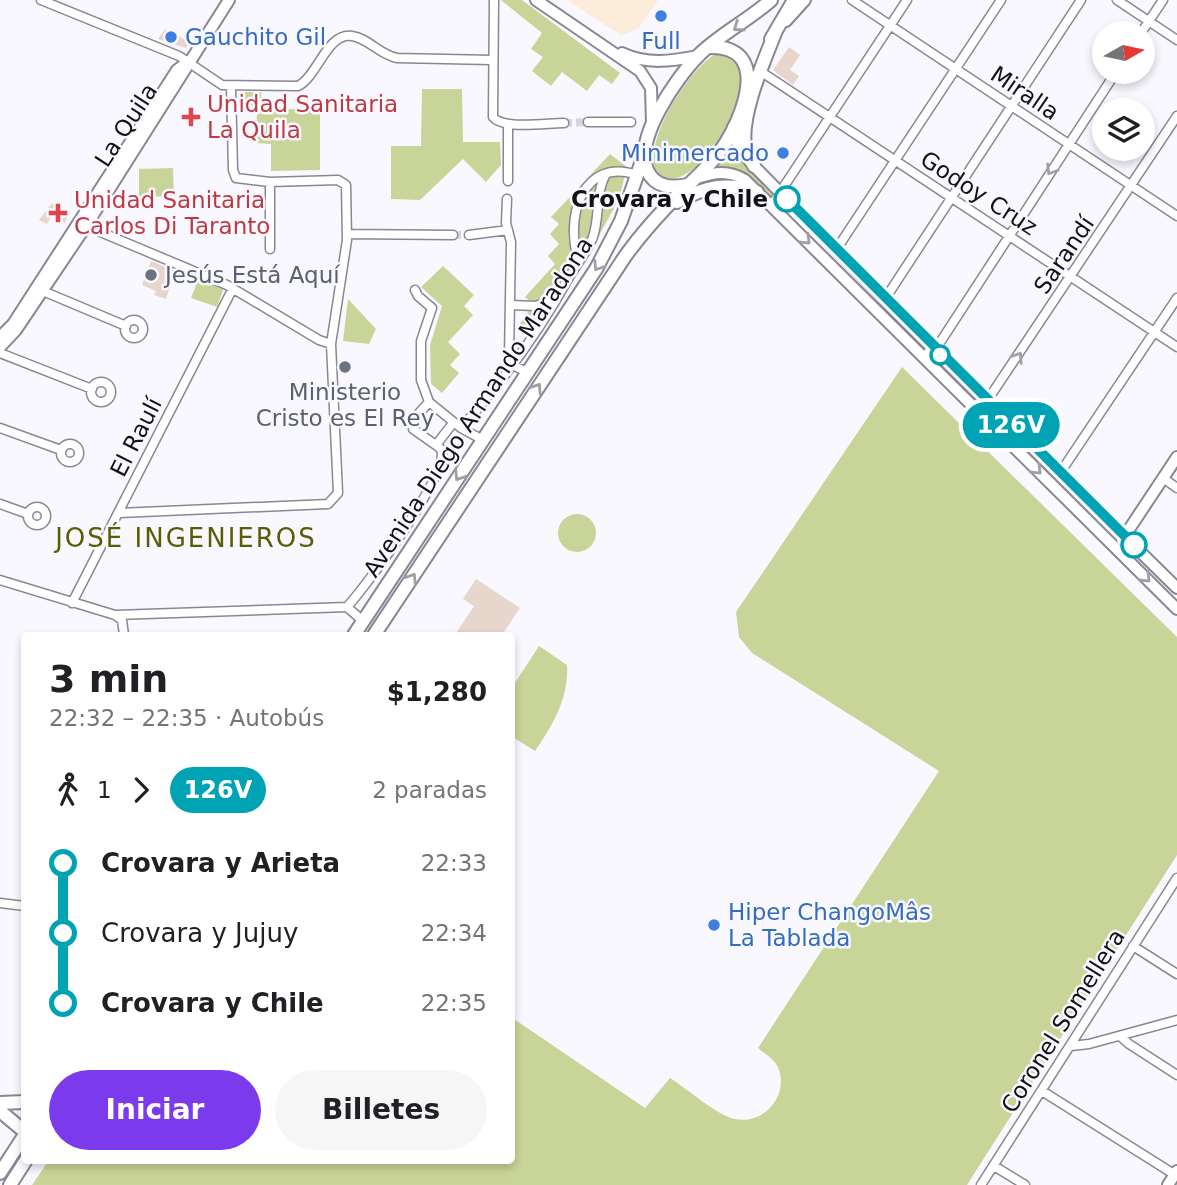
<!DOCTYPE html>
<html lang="es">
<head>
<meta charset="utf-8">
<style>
  body { margin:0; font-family:"DejaVu Sans",sans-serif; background:#f6f6f6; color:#202124; height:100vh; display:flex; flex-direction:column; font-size:26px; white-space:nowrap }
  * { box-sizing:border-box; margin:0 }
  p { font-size:23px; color:#757577 }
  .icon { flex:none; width:38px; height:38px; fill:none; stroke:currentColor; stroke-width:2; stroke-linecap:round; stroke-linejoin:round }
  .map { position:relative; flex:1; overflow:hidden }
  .sheet { position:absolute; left:21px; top:632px; width:494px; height:532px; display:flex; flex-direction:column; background:#fff; border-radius:7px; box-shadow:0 4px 10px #0003 }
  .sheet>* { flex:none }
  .badge { padding:0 14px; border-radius:23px; font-size:24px; line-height:46px }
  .needle { width:46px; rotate:81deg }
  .tools { position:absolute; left:1092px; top:21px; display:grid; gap:14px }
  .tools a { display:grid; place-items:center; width:63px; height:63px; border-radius:50%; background:#fff; box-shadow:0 4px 10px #0003; font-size:35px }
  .map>.badge { position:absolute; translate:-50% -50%; box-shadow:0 0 0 4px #fff }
  .legs { display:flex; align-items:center; gap:10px; height:77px; padding:0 28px; font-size:23px }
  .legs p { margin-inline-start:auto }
  .headline { display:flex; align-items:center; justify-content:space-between; height:119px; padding:0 28px }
  h1 { font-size:38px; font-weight:600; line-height:52px }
  .button { display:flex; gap:14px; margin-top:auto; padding:14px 28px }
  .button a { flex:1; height:80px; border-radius:42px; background:#7c3aed; color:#fff; font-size:28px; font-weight:600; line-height:80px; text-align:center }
  .button a+a { background:#f6f6f6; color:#202124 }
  ul { padding:0 28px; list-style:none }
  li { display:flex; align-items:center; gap:24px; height:70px; font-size:26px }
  li i { display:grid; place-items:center; width:10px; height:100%; margin:0 9px; background:currentColor }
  li i::after { content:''; width:18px; height:18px; margin:-9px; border:5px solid; border-radius:50%; background:#fff }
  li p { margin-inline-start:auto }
  li:first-child i { background:linear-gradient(#0000 50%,currentColor 0) }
  li:last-child i { background:linear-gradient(currentColor 50%,#0000 0) }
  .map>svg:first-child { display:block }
  .industrial { fill:#fbedd9 }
  .green { fill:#c9d498 }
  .building { fill:#e6d6cc }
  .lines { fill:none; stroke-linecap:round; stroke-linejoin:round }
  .street-tunnel { stroke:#d6d5dc; stroke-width:8; stroke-dasharray:8 4; stroke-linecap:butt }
  .street-casing { stroke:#8a8696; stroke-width:11 }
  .secondary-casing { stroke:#8a8696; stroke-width:14 }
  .primary-casing { stroke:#8a8696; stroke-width:16 }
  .street { stroke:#fff; stroke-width:8 }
  .secondary { stroke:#fff; stroke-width:10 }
  .primary { stroke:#fff; stroke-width:12 }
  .oneway { stroke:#a0a0a2 }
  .line-1-casing { stroke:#fff; stroke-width:16 }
  .line-1 { stroke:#00a3b4; stroke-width:10 }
  .shop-dot { fill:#3f7fe0; stroke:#f9f8ff; stroke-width:2.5 }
  .health-dot { fill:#e0444e; stroke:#f9f8ff; stroke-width:2.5 }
  .stop-1-dot { fill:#fff; stroke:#00a3b4; stroke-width:3.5 }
  .worship-dot { fill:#6b7280; stroke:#f9f8ff; stroke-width:2.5 }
  .labels { text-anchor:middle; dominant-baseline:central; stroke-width:5; stroke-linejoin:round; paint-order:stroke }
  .shop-label { font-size:23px; fill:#366cbe; stroke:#f9f8ff; text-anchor:start }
  .street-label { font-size:23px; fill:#121116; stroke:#f9f8ff }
  .health-label { font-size:23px; fill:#be3a42; stroke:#f9f8ff; text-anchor:start }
  .stop-label { font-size:23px; font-weight:bold; fill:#121116; stroke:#f9f8ff; text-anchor:end }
  .worship-label { font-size:23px; fill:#5b616d; stroke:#f9f8ff; text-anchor:start }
  .quarter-label { font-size:26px; letter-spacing:2px; fill:#595d05; stroke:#f9f8ff }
</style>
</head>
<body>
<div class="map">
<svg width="1177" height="1185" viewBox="0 0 1177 1185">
  <rect width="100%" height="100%" fill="#f9f8ff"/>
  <!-- industrial -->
  <path class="industrial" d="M 567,0 L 658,0 L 638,29 L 621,35 Z"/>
  <!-- green -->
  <path class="green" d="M 501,0 L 522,0 L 620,73 L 612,84 L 599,75 L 587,91 L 562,72 L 551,86 L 532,71 L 543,57 L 531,49 L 542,33 Z
    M 717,53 L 735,57 C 738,64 742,71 742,78 C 739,111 700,192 659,177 C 636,149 690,67 717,53 Z
    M 422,89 L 462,89 L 463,142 L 500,142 L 501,165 L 486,182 L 463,159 L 420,200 L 391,199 L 391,146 L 421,146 Z
    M 244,92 L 261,92 L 263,109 L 320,109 L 320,170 L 271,171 L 271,144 L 256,143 L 257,111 L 244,97 Z
    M 732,147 L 773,191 L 772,197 L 714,169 Z
    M 610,154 L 627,167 L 619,199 L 585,261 L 534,341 L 517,328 L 533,305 L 525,297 L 555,264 L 548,256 L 559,244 L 550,234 L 559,224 L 551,217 Z
    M 173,168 L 174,196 L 139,197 L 139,169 Z
    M 443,266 L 474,295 L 464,306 L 473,315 L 448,342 L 460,354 L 450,365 L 459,373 L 442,393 L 431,384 L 430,345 L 442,306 L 421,287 Z
    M 200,275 L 225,285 L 217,307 L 191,298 Z
    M 348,299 L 376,329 L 369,344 L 343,341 Z
    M 902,367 L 1177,637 L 1177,855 L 967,1185 L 32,1185 L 49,1160 L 511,1160 L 511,1017 L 645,1108 L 670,1078 C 686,1088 718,1116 735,1119 C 763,1125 790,1096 778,1067 C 774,1059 765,1054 758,1048 L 939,771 L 752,653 L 739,637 L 736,612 Z
    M 987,409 L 1113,532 L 1114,537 L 984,410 Z
    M558 533a19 19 0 1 1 38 0a19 19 0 1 1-38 0Z
    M 539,646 L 567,665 C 569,697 553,725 535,751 L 511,736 L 511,689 Z"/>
  <!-- building -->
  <path class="building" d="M 165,29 L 190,42 L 186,48 L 158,39 Z
    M 789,47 L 800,55 L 790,70 L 799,76 L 793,85 L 773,70 Z
    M 52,203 L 70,212 L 65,223 L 51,216 L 47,224 L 39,220 Z
    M 151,261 L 175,271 L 166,299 L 154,295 L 156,291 L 142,285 Z
    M 476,579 L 520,608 L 502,635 L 455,635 L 474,606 L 463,599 Z"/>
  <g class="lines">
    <!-- street-tunnel -->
    <path class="street-tunnel" d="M 564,123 L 588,122
      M 453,235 L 469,235"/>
    <!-- street casing -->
    <g class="street-casing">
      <path id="street" d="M 41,0 L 179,56 L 222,85 L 298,86 C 318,76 327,32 352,36 C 368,38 380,55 397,58 L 492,60
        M 494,0 L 493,117 C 504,130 546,123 564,123
        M 852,0 L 1177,216
        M 1117,0 L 1177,40
        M 1141,33 L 1163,0
        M 760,71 L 1177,347
        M 588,122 L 631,122
        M 508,125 L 508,181
        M 270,182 L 270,249
        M 507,199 L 506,223 L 511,242 L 509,357 L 511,364 L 528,373
        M 771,206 L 907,0
        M 86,226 L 227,285 L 319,340 L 331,344
        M 347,234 L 453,235
        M 469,235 L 508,230
        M 836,250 L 1001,0
        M 579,261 C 564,219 582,156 637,175
        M 38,289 L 126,326
        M 415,290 L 418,296 L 432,308 L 421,341 L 421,380 L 429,402
        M 885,299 L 1081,0
        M 511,305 L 535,306 L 556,300
        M125 329a9 9 0 1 1 18 0a9 9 0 1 1-18 0Z
        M 0,353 L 92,389
        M 923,357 L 941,341 L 1116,72
        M91 392a10 10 0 1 1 20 0a10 10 0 1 1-20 0Z
        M 979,413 L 1177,116
        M 0,428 L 61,450
        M 461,428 L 483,440
        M61 453a9 9 0 1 1 18 0a9 9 0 1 1-18 0Z
        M 436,445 L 453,423
        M 1060,473 L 1177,298
        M 1163,478 L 1177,488
        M 0,504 L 28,514
        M28 516a9 9 0 1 1 18 0a9 9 0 1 1-18 0Z
        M 119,513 L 328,504 L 338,493 L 331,344 L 347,240 L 346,185 L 338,180 L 270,182 L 236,178 L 233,170 L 231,86
        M 0,580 L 115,615 L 122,620 L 124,635
        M 72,603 L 233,288
        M 347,607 L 363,621
        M 115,615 L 347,607 C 368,584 444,480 442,452 L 440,448 L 413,429 L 412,421 L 429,402 L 461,428 C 502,382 539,332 568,279 C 576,265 587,252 593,237 C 600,217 595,193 606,174
        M 0,903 L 24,906
        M 1133,946 L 1177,974
        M 1120,1036 L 1129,1044 L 1177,1075
        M 1071,1046 L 1089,1044 L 1177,1020
        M 1042,1091 L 1177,1176
        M 994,1166 L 1025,1185
        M 981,1185 L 1177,878"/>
    </g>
    <!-- secondary casing -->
    <g class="secondary-casing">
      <path id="secondary" d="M 536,0 L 640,71 L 651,88 L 652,123
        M 786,21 L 805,0
        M 622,53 C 647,65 672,61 698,56
        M 733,127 L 738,147 L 754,166 L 940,355 L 1177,588
        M 697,178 C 715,172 729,170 745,180 L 1177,609
        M 0,337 L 13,324 L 177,70 L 189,61
        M 0,347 L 16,330 L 86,226 L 229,0
        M 1122,540 L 1177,457
        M 1168,1185 L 1177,1171"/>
    </g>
    <!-- primary casing -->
    <g class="primary-casing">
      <path id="primary" d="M 771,39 L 794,0
        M 754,166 C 751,160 747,153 745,146 C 740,115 764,61 775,33
        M 688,185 C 672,188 655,188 647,170 C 634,139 676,78 698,56 C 717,36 749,20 771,0
        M 677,202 C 706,186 725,182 757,192
        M 354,635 L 596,269 L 621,221 L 643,158
        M 374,635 L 626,255 C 642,233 660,213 680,193 C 694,179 709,167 721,150 C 743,119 773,45 709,47
        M 0,1103 L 24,1102
        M 0,1111 L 24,1131
        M 0,1173 L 24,1136
        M 10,1185 L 26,1160"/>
    </g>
    <!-- street -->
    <use href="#street" class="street"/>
    <!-- secondary -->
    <use href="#secondary" class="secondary"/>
    <!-- primary -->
    <use href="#primary" class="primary"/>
  </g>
  <!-- one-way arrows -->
  <defs><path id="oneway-chevron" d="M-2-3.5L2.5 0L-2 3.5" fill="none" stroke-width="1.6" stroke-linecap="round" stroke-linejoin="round" transform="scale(1.75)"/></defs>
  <g class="oneway">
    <use href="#oneway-chevron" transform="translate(738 27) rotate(145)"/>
    <use href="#oneway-chevron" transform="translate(1051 170) rotate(122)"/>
    <use href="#oneway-chevron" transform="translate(806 240) rotate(45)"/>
    <use href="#oneway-chevron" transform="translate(598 266) rotate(122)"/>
    <use href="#oneway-chevron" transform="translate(1018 357) rotate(-56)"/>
    <use href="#oneway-chevron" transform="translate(537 388) rotate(-57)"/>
    <use href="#oneway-chevron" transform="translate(1037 470) rotate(45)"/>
    <use href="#oneway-chevron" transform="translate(459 476) rotate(123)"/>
    <use href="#oneway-chevron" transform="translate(412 578) rotate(-57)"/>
    <use href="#oneway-chevron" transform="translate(1146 578) rotate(45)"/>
  </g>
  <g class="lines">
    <!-- line-1 casing -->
    <g class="line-1-casing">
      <path id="line-1" d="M 787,199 L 1134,545"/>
    </g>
    <!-- line-1 -->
    <use href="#line-1" class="line-1"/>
  </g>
  <!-- markers -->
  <g class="shop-dot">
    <circle cx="661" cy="16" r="7"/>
    <circle cx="171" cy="37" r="7"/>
    <circle cx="783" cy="153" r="7"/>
    <circle cx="714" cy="925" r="7"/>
  </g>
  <g class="health-dot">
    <path d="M187.5 106.5h7v7h7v7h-7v7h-7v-7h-7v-7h7z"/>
    <path d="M54.5 202.5h7v7h7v7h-7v7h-7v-7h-7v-7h7z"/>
  </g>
  <g class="stop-1-dot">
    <circle cx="787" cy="199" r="12"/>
    <circle cx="940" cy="355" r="9"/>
    <circle cx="1134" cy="545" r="12"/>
  </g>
  <g class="worship-dot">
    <circle cx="151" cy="275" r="7"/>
    <circle cx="345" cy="367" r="7"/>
  </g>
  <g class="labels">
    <!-- shop labels -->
    <g class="shop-label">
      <text x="185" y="37">Gauchito Gil</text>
      <text x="661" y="41" text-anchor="middle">Full</text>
      <text x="769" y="153" text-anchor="end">Minimercado</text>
      <text x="728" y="912">Hiper ChangoMâs<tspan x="728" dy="26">La Tablada</tspan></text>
    </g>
    <!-- street labels -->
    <g class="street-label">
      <text transform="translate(1025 93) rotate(34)">Miralla</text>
      <text transform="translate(126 125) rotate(-57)">La Quila</text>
      <text transform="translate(979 193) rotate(33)">Godoy Cruz</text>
      <text transform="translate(1064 255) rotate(-56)">Sarandí</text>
      <text transform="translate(478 407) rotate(-57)">Avenida Diego Armando Maradona</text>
      <text transform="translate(136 437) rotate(-63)">El Raulí</text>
      <text transform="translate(1063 1021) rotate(-58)">Coronel Somellera</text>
    </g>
    <!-- health labels -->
    <g class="health-label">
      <text x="207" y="104">Unidad Sanitaria<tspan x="207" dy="26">La Quila</tspan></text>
      <text x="74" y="200">Unidad Sanitaria<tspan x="74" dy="26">Carlos Di Taranto</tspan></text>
    </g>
    <!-- stop labels -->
    <g class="stop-label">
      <text x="768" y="199">Crovara y Chile</text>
    </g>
    <!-- worship labels -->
    <g class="worship-label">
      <text x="165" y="275">Jesús Está Aquí</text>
      <text x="345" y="392" text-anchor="middle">Ministerio<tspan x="345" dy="26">Cristo es El Rey</tspan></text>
    </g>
    <!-- quarter labels -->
    <g class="quarter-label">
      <text x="186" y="538">JOSÉ INGENIEROS</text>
    </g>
  </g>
</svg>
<div class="tools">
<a><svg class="needle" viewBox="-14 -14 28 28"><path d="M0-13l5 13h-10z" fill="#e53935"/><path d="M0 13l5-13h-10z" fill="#757577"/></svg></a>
<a><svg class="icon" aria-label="layers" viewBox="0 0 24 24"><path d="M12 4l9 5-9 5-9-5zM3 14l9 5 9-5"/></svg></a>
</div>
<b class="badge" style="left:1011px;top:425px;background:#00a3b4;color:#fff">126V</b>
<section class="sheet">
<div class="headline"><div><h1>3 min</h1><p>22:32 – 22:35 · Autobús</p></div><b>$1,280</b></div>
<div class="legs"><svg class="icon" aria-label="walk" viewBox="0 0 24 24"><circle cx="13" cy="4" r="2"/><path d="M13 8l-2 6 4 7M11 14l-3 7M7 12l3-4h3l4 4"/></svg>1<svg class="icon" aria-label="forward" viewBox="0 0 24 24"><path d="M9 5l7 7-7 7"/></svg><b class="badge" style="background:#00a3b4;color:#fff">126V</b><p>2 paradas</p></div>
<ul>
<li><i style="color:#00a3b4"></i><b>Crovara y Arieta</b><p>22:33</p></li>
<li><i style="color:#00a3b4"></i><span>Crovara y Jujuy</span><p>22:34</p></li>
<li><i style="color:#00a3b4"></i><b>Crovara y Chile</b><p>22:35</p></li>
</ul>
<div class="button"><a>Iniciar</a><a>Billetes</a></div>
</section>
</div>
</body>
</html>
